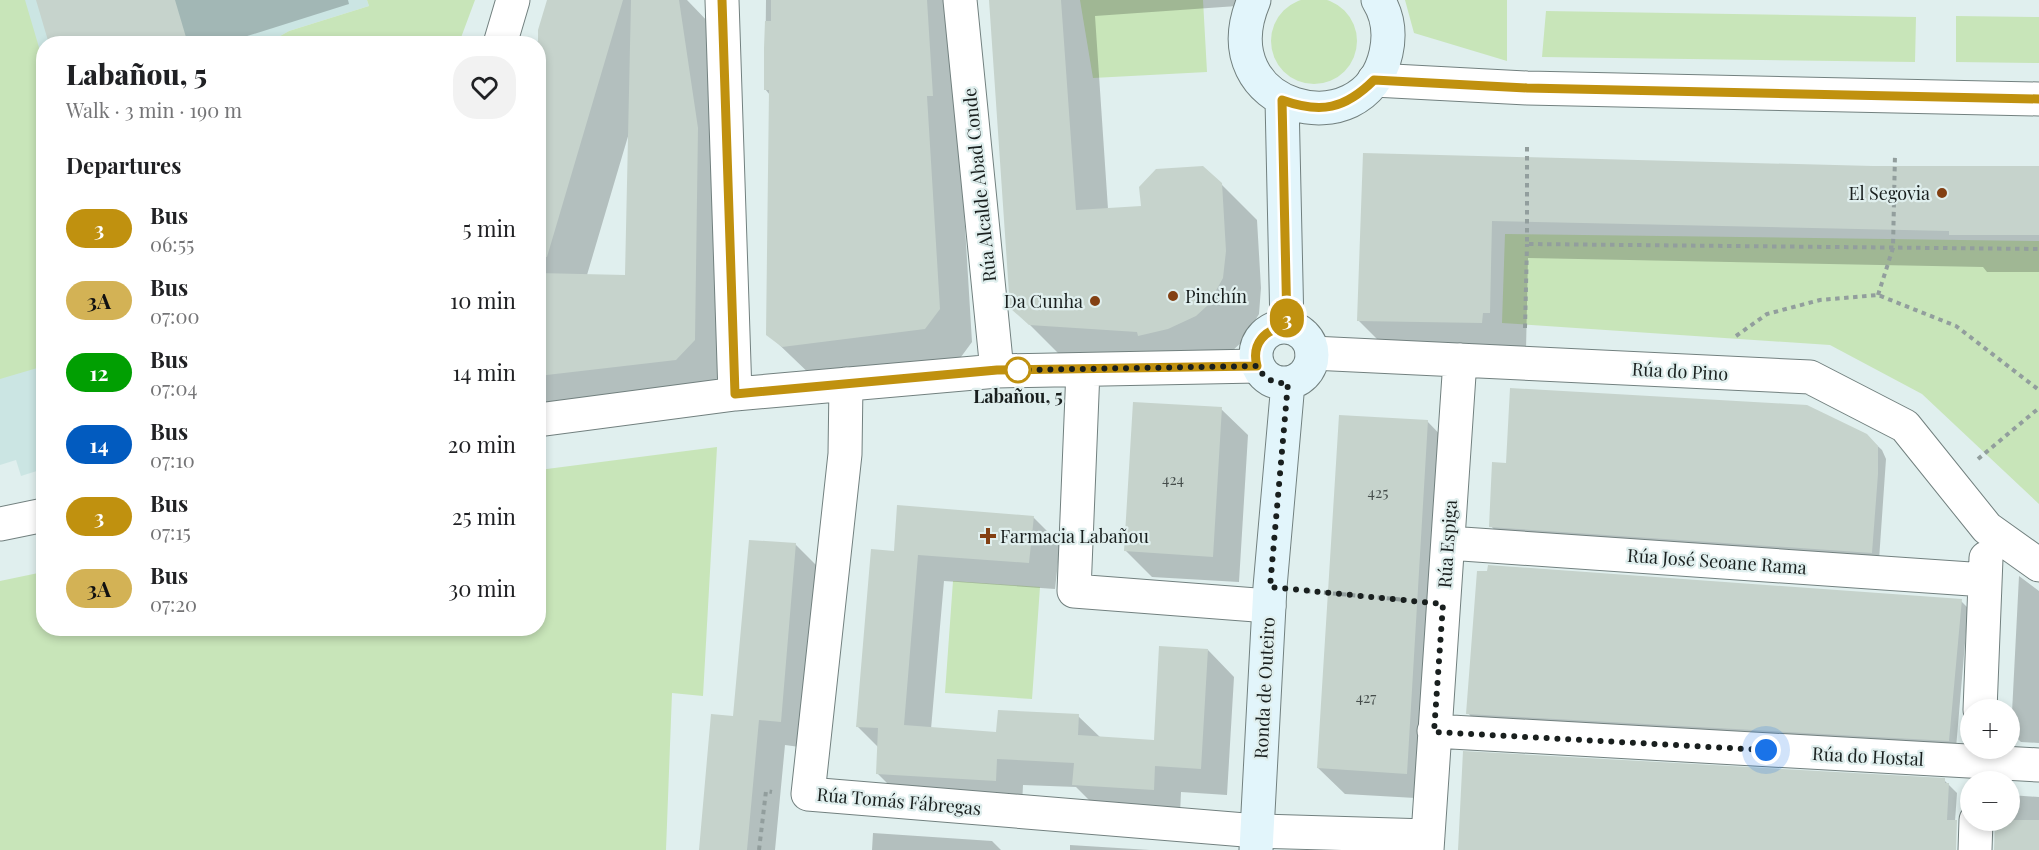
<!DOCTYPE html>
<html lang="en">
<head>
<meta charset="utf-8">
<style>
  body { margin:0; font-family:"Playfair Display",serif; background:#f2f2f2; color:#202124; height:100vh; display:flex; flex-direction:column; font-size:22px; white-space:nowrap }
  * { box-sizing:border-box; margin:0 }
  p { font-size:20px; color:#757577 }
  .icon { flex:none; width:33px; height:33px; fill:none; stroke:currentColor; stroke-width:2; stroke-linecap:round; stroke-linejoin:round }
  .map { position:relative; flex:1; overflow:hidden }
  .sheet { position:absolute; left:36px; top:36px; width:510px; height:600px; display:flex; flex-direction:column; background:#fff; border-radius:24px; box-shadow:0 3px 9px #0003 }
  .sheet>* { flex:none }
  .badge { padding:0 12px; border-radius:20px; font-size:21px; line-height:39px }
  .controls { position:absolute; left:1960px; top:699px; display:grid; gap:12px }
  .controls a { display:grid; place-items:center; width:60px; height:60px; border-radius:50%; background:#fff; box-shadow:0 3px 9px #0003; font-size:30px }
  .you { position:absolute; width:30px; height:30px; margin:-15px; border:4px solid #fff; border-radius:50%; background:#1a73e8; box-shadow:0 0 0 9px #1a73e833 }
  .map>.badge { position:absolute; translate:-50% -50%; box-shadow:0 0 0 3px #fff }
  h2 { padding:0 30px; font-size:22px; line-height:54px }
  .round { display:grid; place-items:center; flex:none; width:63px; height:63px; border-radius:24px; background:#f2f2f2 }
  .summary { display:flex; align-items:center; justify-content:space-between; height:102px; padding:0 30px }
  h1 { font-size:28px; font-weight:800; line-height:45px }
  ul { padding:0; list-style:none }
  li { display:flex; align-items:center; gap:18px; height:72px; padding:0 30px }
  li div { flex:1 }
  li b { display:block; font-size:22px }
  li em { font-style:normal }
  li .badge { min-width:66px; font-weight:700; text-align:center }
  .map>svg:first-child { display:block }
  .built { fill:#cbe5e3 }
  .green { fill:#c8e5b9 }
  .shadow { fill:#0003; fill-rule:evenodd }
  .building { fill:#c6d3cc }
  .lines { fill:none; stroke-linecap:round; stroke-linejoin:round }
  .street-casing { stroke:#72807f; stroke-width:35 }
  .secondary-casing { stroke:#72807f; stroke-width:35 }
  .path { stroke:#929e9d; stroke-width:4; stroke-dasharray:4.5 4.5; stroke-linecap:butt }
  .street { stroke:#fff; stroke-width:33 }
  .secondary { stroke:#e2f5fb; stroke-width:33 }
  .line-casing { stroke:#fff; stroke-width:14 }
  .line { stroke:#c0910f; stroke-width:9 }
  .walk { stroke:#191f1e; stroke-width:6; stroke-dasharray:0 10.8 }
  .poi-dot { fill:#834013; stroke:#e0efee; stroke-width:2 }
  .stop-dot { fill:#fff; stroke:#c0910f; stroke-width:3 }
  .labels { text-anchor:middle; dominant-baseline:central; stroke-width:4.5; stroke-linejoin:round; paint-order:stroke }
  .number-label { font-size:15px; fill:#444c4a }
  .street-label { font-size:18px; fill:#191f1e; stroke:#e0efee }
  .poi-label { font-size:18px; fill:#191f1e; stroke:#e0efee; text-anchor:end }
  .stop-label { font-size:18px; font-weight:bold; fill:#191f1e; stroke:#e0efee }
</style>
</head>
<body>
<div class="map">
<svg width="2039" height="850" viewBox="0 0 2039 850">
  <rect width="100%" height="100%" fill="#e0efee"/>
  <!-- built -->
  <path class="built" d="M 0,0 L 367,0 L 369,6 L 289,31 L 268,43 L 44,44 L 43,469 L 21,476 L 16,460 L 0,465 Z"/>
  <!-- green -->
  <path class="green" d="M1271 41a43 43 0 1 1 86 0a43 43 0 1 1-86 0Z
    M 0,0 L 25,0 L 43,61 L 44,366 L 0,379 Z
    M 367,0 L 475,0 L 459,43 L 268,43 L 289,31 L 369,6 Z
    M 1080,0 L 1203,0 L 1207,72 L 1093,78 Z
    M 1405,0 L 1507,0 L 1507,61 L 1414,33 Z
    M 1546,11 L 1916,17 L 1915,62 L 1542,57 Z
    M 1956,16 L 2039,17 L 2039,63 L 1956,62 Z
    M 1505,234 L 2039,241 L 2039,504 L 1922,394 L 1830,345 L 1502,323 Z
    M 717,447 L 703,696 L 672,693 L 666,850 L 0,850 L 0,581 L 43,572 L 44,628 L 538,628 L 539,470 Z
    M 953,581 L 1040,587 L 1032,699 L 945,693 Z"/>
  <!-- shadow -->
  <path class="shadow" d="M 38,0 L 348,0 L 349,4 L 222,44 L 51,44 Z
    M 549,0 L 687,0 L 713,27 L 729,375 L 711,395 L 538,415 L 537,44 ZM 629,133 L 626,276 L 587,275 Z
    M 766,0 L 956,0 L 959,128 L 972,342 L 958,361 L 815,379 L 768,334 L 770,95 L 765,89 Z
    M 990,0 L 1236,0 L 1237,6 L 1095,16 L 1108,209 L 1142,207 L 1221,184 L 1257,220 L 1261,288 L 1259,314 L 1243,341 L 1232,351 L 1066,361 L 1012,307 Z
    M 1364,155 L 1873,167 L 2039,168 L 2039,272 L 1987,272 L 1983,267 L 1528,258 L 1526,350 L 1395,357 L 1358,320 Z
    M 1221,409 L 1248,435 L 1239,582 L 1152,577 L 1126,551 Z
    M 1427,421 L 1453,448 L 1433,799 L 1345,794 L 1318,768 Z
    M 1866,435 L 1882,450 L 1886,459 L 1879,560 L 1498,534 L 1491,526 L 1507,465 Z
    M 1033,517 L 1060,544 L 1055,589 L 944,581 L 931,729 L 998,733 L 1078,716 L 1101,738 L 1155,742 L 1208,650 L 1234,677 L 1227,795 L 1181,792 L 1180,815 L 1100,811 L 1076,787 L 1023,785 L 1022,806 L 904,800 L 877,773 L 879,748 L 857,726 L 895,553 Z
    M 795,544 L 822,571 L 807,748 L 785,745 L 775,850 L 783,850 L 701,850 L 734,717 Z
    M 2019,576 L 2039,591 L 2039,743 L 2021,742 L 2011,732 Z
    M 1961,601 L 1968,608 L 1956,748 L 1475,721 L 1468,713 Z
    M 1944,780 L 1957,793 L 1953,850 L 1459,850 Z
    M 2010,795 L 2039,797 L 2039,850 L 2004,850 L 2010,820 Z
    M 873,833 L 992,841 L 1001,850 L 872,850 Z
    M 1070,845 L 1150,850 L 1070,850 Z"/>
  <!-- building -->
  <path class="building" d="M 36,0 L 175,0 L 188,44 L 49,44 Z
    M 547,0 L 623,0 L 547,257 L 538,256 L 538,30 Z
    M 631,0 L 679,0 L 698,128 L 695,340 L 676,360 L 538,376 L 538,273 L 625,275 Z
    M 771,0 L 927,0 L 933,96 L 927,96 L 940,309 L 925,329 L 782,347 L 766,335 L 769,90 L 764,90 L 764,48 L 765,21 L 771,21 Z
    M 989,0 L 1061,0 L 1076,210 L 1141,206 L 1139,187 L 1156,169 L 1203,166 L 1222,183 L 1226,251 L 1223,278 L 1208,305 L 1196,316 L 1168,329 L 1138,336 L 1137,332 L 1029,325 L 1010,308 Z
    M 1363,153 L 1873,166 L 2039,166 L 2039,235 L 1949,235 L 1949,231 L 1492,221 L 1490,313 L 1483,313 L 1482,323 L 1357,321 Z
    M 1510,388 L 1807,405 L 1867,434 L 1878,446 L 1878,474 L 1872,553 L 1489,527 L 1492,462 L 1506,463 Z
    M 1133,402 L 1222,407 L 1213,557 L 1124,551 Z
    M 1339,415 L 1428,420 L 1407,774 L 1317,768 Z
    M 897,505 L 1034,516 L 1029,563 L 918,555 L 904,725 L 996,732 L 998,710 L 1079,714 L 1078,735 L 1154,740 L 1159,646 L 1208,649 L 1201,769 L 1155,766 L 1154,790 L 1072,785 L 1074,763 L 997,759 L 996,781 L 876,774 L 878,728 L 856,727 L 871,549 L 894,551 Z
    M 749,540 L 796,543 L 781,722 L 759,720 L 747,850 L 699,850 L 711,714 L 733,716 Z
    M 1488,565 L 1962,599 L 1949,741 L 1466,714 L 1477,571 L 1487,571 Z
    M 1463,751 L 1945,778 L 1945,783 L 1949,783 L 1947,820 L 1957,820 L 1956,850 L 1458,850 Z
    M 1995,820 L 2039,820 L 2039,850 L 1994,850 Z"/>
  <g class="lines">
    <!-- street casing -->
    <g class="street-casing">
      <path id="street" d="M 722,0 L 735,394
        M 960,0 L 997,371
        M 500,44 L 513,0
        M 1374,80 L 1527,88 L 2039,99
        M 1312,353 L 1810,377 L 1905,426 L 1987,528 L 2039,565
        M 1083,370 L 1074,591 L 1269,606
        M 846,384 L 845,454 L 808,794 L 1257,831 L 1428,836
        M 538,420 L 735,394 L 997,371 L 1257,366
        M 0,524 L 44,515
        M 1448,543 L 1985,580
        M 1980,710 L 1986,558
        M 1434,731 L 2039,765
        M 1427,850 L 1460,360
        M 1975,850 L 1976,820"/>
    </g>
    <!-- secondary casing -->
    <g class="secondary-casing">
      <path id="secondary" d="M 1254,0 C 1207,110 1365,150 1386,53 C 1390,35 1388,16 1378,0
        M 1282,100 L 1287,327
        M1256 355a28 28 0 1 1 56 0a28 28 0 1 1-56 0Z
        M 1256,850 L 1270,587 L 1288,383"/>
    </g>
    <!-- path -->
    <path class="path" d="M 1527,147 L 1527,244 L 2039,249
      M 1878,295 L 1893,248 L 1895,154
      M 1525,328 L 1527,244
      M 1736,336 L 1767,314 L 1820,300 L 1878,295 L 1956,326 L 2039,390
      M 1978,459 L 2039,408
      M 1306,591 L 1407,600
      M 759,850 L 766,791 L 772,792"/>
    <!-- street -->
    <use href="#street" class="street"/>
    <!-- secondary -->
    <use href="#secondary" class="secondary"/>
  </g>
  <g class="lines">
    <!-- line casing -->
    <g class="line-casing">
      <path id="line" d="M 722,0 L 735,394 L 997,370 L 1257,366 C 1251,344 1265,328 1287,327 L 1282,100 C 1321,114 1345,109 1374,80 L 1527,88 L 2039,99"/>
    </g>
    <!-- line -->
    <use href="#line" class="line"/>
    <!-- walk -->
    <path class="walk" d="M 1018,370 L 1257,366 C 1264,379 1274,384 1288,383 L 1270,587 L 1443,604 L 1434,732 L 1766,750"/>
  </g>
  <!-- markers -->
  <g class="poi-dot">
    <circle cx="1942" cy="193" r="6"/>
    <circle cx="1173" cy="296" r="6"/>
    <circle cx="1095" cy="301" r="6"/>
    <path d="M985 527h6v6h6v6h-6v6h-6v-6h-6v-6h6z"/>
  </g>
  <circle class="stop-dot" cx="1018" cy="370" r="12"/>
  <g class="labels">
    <!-- number labels -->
    <g class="number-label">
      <text x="1173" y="479">424</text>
      <text x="1378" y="492">425</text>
      <text x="1366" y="697">427</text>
    </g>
    <!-- street labels -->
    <g class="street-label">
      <text transform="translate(979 185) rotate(-96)">Rúa Alcalde Abad Conde</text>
      <text transform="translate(1680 371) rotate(3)">Rúa do Pino</text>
      <text transform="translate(1447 544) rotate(-86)">Rúa Espiga</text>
      <text transform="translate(1717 561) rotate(4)">Rúa José Seoane Rama</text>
      <text transform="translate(1264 688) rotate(-87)">Ronda de Outeiro</text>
      <text transform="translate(1868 756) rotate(3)">Rúa do Hostal</text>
      <text transform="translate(899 801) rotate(5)">Rúa Tomás Fábregas</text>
    </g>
    <!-- poi labels -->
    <g class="poi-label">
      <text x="1930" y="193">El Segovia</text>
      <text x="1185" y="296" text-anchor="start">Pinchín</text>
      <text x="1083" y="301">Da Cunha</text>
      <text x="1000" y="536" text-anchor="start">Farmacia Labañou</text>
    </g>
    <!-- stop labels -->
    <g class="stop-label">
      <text x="1018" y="396">Labañou, 5</text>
    </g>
  </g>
</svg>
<div class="controls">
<a>+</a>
<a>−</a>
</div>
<div class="you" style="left:1766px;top:750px"></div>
<b class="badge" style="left:1287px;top:318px;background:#c0910f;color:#fff">3</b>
<section class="sheet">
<div class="summary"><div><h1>Labañou, 5</h1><p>Walk · 3 min · 190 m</p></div><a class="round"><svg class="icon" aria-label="heart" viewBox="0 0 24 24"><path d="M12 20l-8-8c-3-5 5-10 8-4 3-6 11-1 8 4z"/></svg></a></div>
<h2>Departures</h2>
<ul>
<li><span class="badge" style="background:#c0910f;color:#fff">3</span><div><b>Bus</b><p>06:55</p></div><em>5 min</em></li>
<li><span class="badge" style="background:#d3b255;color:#111">3A</span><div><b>Bus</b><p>07:00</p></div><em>10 min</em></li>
<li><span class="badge" style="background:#019f02;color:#fff">12</span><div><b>Bus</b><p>07:04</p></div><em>14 min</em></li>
<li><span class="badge" style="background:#025bbf;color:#fff">14</span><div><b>Bus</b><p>07:10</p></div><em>20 min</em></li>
<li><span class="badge" style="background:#c0910f;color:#fff">3</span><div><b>Bus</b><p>07:15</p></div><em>25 min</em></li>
<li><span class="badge" style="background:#d3b255;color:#111">3A</span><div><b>Bus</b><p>07:20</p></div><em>30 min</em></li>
</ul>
</section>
</div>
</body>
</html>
